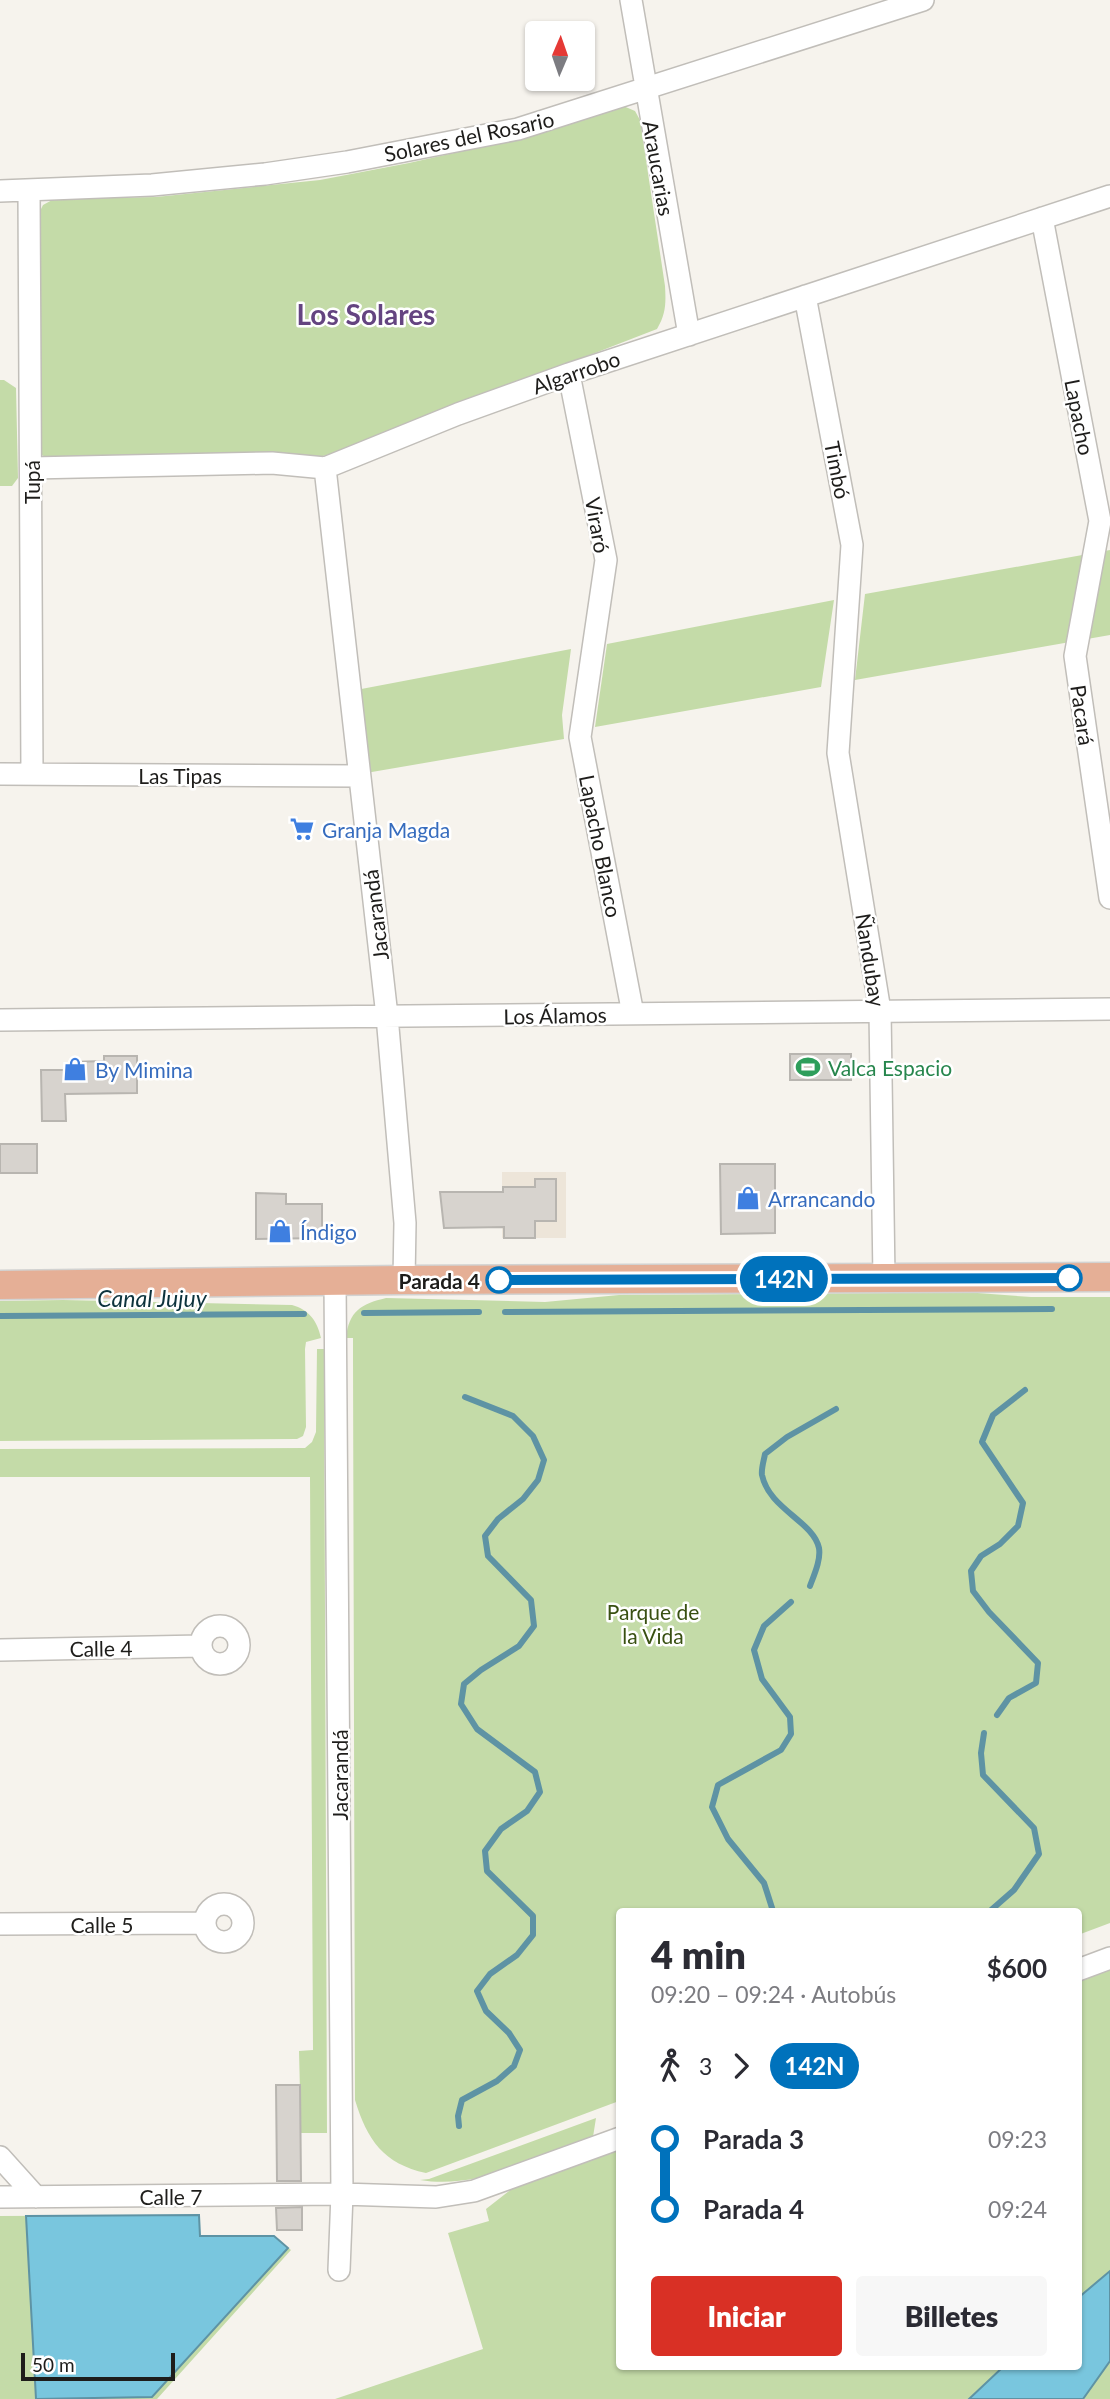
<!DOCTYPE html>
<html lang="es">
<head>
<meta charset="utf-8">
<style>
  body { margin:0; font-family:Lato,sans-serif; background:#f7f7f7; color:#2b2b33; height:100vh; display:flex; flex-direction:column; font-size:26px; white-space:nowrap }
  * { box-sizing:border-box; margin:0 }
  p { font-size:23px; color:#7c7c81 }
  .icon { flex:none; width:38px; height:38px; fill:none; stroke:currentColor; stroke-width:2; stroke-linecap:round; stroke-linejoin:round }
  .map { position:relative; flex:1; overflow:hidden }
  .details { position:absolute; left:616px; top:1908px; width:466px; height:462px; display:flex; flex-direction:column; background:#fff; border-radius:7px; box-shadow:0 2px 5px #0004 }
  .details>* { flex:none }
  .badge { padding:0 14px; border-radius:23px; font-size:24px; line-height:46px }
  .needle { width:46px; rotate:2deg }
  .buttons { position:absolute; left:525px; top:21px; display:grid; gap:14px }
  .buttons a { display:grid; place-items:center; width:70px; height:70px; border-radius:7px; background:#fff; box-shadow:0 2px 5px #0004; font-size:35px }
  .scale { position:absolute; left:21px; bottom:18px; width:154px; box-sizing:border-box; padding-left:7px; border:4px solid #1e1d1b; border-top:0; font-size:19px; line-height:24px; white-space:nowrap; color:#1e1d1b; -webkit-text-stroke:5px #fff; paint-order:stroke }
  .map>.badge { position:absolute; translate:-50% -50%; box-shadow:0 0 0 4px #fff }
  .legs { display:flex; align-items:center; gap:10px; height:77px; padding:0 35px; font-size:23px }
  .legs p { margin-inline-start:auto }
  .headline { display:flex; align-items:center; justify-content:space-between; height:119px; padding:0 35px }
  h1 { font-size:38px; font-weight:800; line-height:52px }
  .action { display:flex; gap:14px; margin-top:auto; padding:14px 35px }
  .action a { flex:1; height:80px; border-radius:7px; background:#d93025; color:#fff; font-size:28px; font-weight:800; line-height:80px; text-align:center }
  .action a+a { background:#f7f7f7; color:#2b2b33 }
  ul { padding:0 35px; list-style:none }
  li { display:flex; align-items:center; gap:24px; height:70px; font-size:26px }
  li i { display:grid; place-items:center; width:10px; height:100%; margin:0 9px; background:currentColor }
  li i::after { content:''; width:18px; height:18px; margin:-9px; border:5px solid; border-radius:50%; background:#fff }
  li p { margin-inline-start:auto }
  li:first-child i { background:linear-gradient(#0000 50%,currentColor 0) }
  li:last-child i { background:linear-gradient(currentColor 50%,#0000 0) }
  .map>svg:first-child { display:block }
  .built { fill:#ede5d9 }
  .green { fill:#c4dba8 }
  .water { fill:#79c6de; stroke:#5e93a4; stroke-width:2 }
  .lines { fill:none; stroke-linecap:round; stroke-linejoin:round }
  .stream { stroke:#5e93a4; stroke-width:6 }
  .building { fill:#d7d3ce; stroke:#b8b5b0; stroke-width:2 }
  .minor-casing { stroke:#c1beb9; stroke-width:24 }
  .major-casing { stroke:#d2d2d1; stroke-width:31 }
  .minor { stroke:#fff; stroke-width:21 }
  .major { stroke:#e5af96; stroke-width:28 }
  .line-1-casing { stroke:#fff; stroke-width:16 }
  .line-1 { stroke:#0072bc; stroke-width:10 }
  .stop-1-dot { fill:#fff; stroke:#0072bc; stroke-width:3.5 }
  .labels { text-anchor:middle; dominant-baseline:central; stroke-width:5; stroke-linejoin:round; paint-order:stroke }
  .street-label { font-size:21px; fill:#1e1d1b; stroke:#fff }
  .shop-label { font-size:21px; fill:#366cbe; stroke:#fff; text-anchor:start }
  .leisure-label { font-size:21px; fill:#27864d; stroke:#fff; text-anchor:start }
  .stop-label { font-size:21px; font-weight:bold; fill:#1e1d1b; stroke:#fff; text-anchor:end }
  .park-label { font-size:21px; fill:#395012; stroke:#fff }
  .water-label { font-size:23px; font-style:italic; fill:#0d333d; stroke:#fff }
  .district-label { font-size:28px; font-weight:bold; fill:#644480; stroke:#fff }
</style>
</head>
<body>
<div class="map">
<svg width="1110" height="2399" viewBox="0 0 1110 2399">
  <rect width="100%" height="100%" fill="#f6f3ed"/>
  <!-- built -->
  <path class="built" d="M 502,1172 L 566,1172 L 566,1238 L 502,1238 Z"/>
  <!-- green -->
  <path class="green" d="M 621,105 L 635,111 L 640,120 L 665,286 C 666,303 666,314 657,329 L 345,450 L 319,457 L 50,460 L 42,455 L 39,446 L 37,217 L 43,205 L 54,199 L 156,197 L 320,180 L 409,163 L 543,133 Z
    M 0,380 L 4,380 L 16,388 L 18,478 L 12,486 L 0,486 Z
    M 1110,550 L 1110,635 L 855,680 L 865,594 Z
    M 834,600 L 821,687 L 595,727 L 607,644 Z
    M 571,649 L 562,715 L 564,739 L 366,773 L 356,690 Z
    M 937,1290 L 1031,1297 L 1110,1297 L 1110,1923 L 1078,1935 L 1078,1911 L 620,1911 L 619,2101 L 426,2173 C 384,2164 367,2140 355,2100 L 353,1357 L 353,1338 L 346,1338 C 349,1311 361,1304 386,1298 L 545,1302 L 619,1295 L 892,1293 Z
    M 63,1300 L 292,1305 C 309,1310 317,1320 321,1338 L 306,1342 L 305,1349 L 306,1427 L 303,1436 L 297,1439 L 0,1441 L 0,1301 Z
    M 317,1349 L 324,1349 L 327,2133 L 301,2133 L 299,2051 L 313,2050 L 310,1477 L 0,1477 L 0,1449 L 305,1448 L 312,1442 L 316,1432 Z
    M 1110,1967 L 1110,2399 L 335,2399 L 483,2349 L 448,2233 L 489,2221 L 486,2209 L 514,2187 L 619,2145 L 620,2366 L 1078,2366 L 1078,1979 Z
    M 596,2118 L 593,2137 C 540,2157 479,2190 420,2180 L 429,2179 Z
    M 199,2215 L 200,2236 L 274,2236 L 291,2250 L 157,2399 L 0,2399 L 0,2216 Z"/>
  <!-- water -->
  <path class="water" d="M 199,2215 L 200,2236 L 274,2236 L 288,2248 L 152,2397 L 36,2399 L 26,2216 Z
    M 1110,2271 L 1110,2361 L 1083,2399 L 969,2399 L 1004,2366 L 1078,2366 L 1078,2298 Z"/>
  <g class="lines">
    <!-- stream -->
    <path class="stream" d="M 505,1312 L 1052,1309
      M 364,1313 L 479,1312
      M 0,1316 L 304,1314
      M 810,1586 C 814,1575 821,1560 819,1548 C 813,1521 769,1509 762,1475 C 761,1469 764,1460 765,1454 L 787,1437 L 836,1409
      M 997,1715 L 1009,1698 L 1036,1683 L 1038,1663 L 989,1612 L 973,1591 L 971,1571 L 981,1556 L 1000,1544 L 1018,1526 L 1023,1503 L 982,1442 L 993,1415 L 1025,1390
      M 984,1733 L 981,1753 L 983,1775 L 1034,1828 L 1039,1854 L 1014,1890 L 990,1911
      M 773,1911 L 764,1883 L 728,1839 L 712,1807 L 718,1785 L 781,1750 L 791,1734 L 790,1717 L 762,1679 L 754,1650 L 764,1626 L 791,1602
      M 459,2126 L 458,2116 L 462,2100 L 497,2081 L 514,2066 L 520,2050 L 509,2033 L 486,2011 L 477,1991 L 490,1974 L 517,1955 L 533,1935 L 533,1916 L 487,1871 L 485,1851 L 501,1829 L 527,1811 L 540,1792 L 535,1772 L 477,1729 L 461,1704 L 464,1684 L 481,1670 L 519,1646 L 534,1626 L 531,1600 L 488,1556 L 485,1536 L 498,1519 L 523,1499 L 538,1480 L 544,1460 L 533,1436 L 513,1416 L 465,1397"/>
  </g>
  <!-- building -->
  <path class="building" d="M 790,1054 L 851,1054 L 851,1080 L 790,1080 Z
    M 104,1056 L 137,1056 L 137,1093 L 65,1094 L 66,1121 L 42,1121 L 41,1070 L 71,1070 L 70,1062 L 104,1061 Z
    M 0,1144 L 37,1144 L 37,1173 L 0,1173 Z
    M 720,1164 L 775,1164 L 775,1233 L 721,1234 Z
    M 535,1179 L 556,1179 L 556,1221 L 535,1221 L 535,1238 L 504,1238 L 504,1227 L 444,1228 L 440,1192 L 503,1192 L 503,1187 L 535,1187 Z
    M 256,1193 L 286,1194 L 286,1204 L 322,1204 L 322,1238 L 256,1239 Z
    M 276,2085 L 300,2085 L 301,2181 L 277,2181 Z
    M 302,2207 L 302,2230 L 277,2230 L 276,2208 Z"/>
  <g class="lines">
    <!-- minor casing -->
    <g class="minor-casing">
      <path id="minor" d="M 631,0 L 689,335
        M 29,190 L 32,774
        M 0,191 L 152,185 L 265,174 L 347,162 L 518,129 L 923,0
        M 1042,218 L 1100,521 L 1075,656 L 1110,898
        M 805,296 L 852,545 L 838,753 L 880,1011 L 884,1278
        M 569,374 L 606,560 L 580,737 L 633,1014
        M 31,468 L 272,463 L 325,468 L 458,414 L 569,374 L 1110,196
        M 325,468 L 387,1016 L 405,1223 L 404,1280
        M 0,774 L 359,776
        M 0,1020 L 1110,1009
        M 335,1281 L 342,2194 L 339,2270
        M201 1645a19 19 0 1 1 38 0a19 19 0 1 1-38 0Z
        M 0,1650 L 201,1646
        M205 1923a19 19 0 1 1 38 0a19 19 0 1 1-38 0Z
        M 0,1924 L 205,1923
        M 1078,1970 L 1110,1958
        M 0,2157 L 36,2197
        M 0,2197 L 342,2194 L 436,2197 L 474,2191 L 620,2138"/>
    </g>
    <!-- major casing -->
    <g class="major-casing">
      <path id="major" d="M 0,1285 L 404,1280 L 1110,1277"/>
    </g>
    <!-- minor -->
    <use href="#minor" class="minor"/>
    <!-- major -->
    <use href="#major" class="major"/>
  </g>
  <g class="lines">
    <!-- line-1 casing -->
    <g class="line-1-casing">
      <path id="line-1" d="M 499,1280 L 1069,1278"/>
    </g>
    <!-- line-1 -->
    <use href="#line-1" class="line-1"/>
  </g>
  <!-- icons -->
  <defs>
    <g id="supermarket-bare" transform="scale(1.89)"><path d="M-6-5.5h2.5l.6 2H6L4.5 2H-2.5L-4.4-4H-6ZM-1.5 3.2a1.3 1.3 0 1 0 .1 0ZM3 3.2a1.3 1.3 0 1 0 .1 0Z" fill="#3f7fe0" stroke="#fff" stroke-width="2.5" paint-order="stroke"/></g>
    <g id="stadium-bare" transform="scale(1.89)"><path d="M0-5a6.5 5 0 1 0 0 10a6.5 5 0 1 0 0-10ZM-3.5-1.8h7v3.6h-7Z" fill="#2e9e5b" stroke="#fff" stroke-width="2.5" paint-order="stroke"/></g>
    <g id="shop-bare" transform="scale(1.89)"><path d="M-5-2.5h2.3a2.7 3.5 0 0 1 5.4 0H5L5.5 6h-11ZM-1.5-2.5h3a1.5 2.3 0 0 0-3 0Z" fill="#3f7fe0" stroke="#fff" stroke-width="2.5" paint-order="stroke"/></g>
  </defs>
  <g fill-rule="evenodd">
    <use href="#supermarket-bare" x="302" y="829"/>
    <use href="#stadium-bare" x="808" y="1067"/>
    <use href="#shop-bare" x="75" y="1069"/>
    <use href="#shop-bare" x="748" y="1198"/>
    <use href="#shop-bare" x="280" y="1231"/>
  </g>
  <!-- markers -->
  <g class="stop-1-dot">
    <circle cx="1069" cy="1278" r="12"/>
    <circle cx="499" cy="1280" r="12"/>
  </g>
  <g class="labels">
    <!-- street labels -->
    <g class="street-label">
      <text transform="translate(469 136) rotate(-12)">Solares del Rosario</text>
      <text transform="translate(659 168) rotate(80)">Araucarias</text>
      <text transform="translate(576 372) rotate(-19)">Algarrobo</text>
      <text transform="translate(1080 417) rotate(79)">Lapacho</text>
      <text transform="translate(838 470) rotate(79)">Timbó</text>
      <text transform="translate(31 482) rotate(-90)">Tupá</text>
      <text transform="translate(598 525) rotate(80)">Viraró</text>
      <text transform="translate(1083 715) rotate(82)">Pacará</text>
      <text x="180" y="775">Las Tipas</text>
      <text transform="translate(601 846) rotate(79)">Lapacho Blanco</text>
      <text transform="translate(375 915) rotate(-97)">Jacarandá</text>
      <text transform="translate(871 960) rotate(81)">Ñandubay</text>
      <text transform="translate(555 1015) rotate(-1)">Los Álamos</text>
      <text transform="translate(101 1648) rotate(-1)">Calle 4</text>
      <text transform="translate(339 1775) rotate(-90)">Jacarandá</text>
      <text x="102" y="1924">Calle 5</text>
      <text x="171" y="2196">Calle 7</text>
    </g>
    <!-- shop labels -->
    <g class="shop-label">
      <text x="322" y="829">Granja Magda</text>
      <text x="95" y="1069">By Mimina</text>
      <text x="768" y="1198">Arrancando</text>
      <text x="300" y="1231">Índigo</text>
    </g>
    <!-- leisure labels -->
    <g class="leisure-label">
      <text x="828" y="1067">Valca Espacio</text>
    </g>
    <!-- stop labels -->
    <g class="stop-label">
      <text x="480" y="1280">Parada 4</text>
    </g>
    <!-- park labels -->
    <g class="park-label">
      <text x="653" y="1611">Parque de<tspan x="653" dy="24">la Vida</tspan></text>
    </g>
    <!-- water labels -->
    <g class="water-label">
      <text x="152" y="1298">Canal Jujuy</text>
    </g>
    <!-- district labels -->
    <g class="district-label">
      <text x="366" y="314">Los Solares</text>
    </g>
  </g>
</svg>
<div class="buttons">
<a><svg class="needle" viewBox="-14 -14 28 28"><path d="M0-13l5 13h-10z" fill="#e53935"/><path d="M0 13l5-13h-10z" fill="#7c7c81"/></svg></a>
</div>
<div class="scale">50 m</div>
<b class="badge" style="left:784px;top:1279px;background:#0072bc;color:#fff">142N</b>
<section class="details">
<div class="headline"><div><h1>4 min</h1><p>09:20 – 09:24 · Autobús</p></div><b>$600</b></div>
<div class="legs"><svg class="icon" aria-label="walk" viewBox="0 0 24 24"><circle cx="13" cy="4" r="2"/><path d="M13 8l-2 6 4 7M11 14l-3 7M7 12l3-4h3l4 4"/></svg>3<svg class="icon" aria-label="forward" viewBox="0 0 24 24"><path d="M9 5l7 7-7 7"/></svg><b class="badge" style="background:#0072bc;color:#fff">142N</b></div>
<ul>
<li><i style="color:#0072bc"></i><b>Parada 3</b><p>09:23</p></li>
<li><i style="color:#0072bc"></i><b>Parada 4</b><p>09:24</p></li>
</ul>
<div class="action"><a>Iniciar</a><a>Billetes</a></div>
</section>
</div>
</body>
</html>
